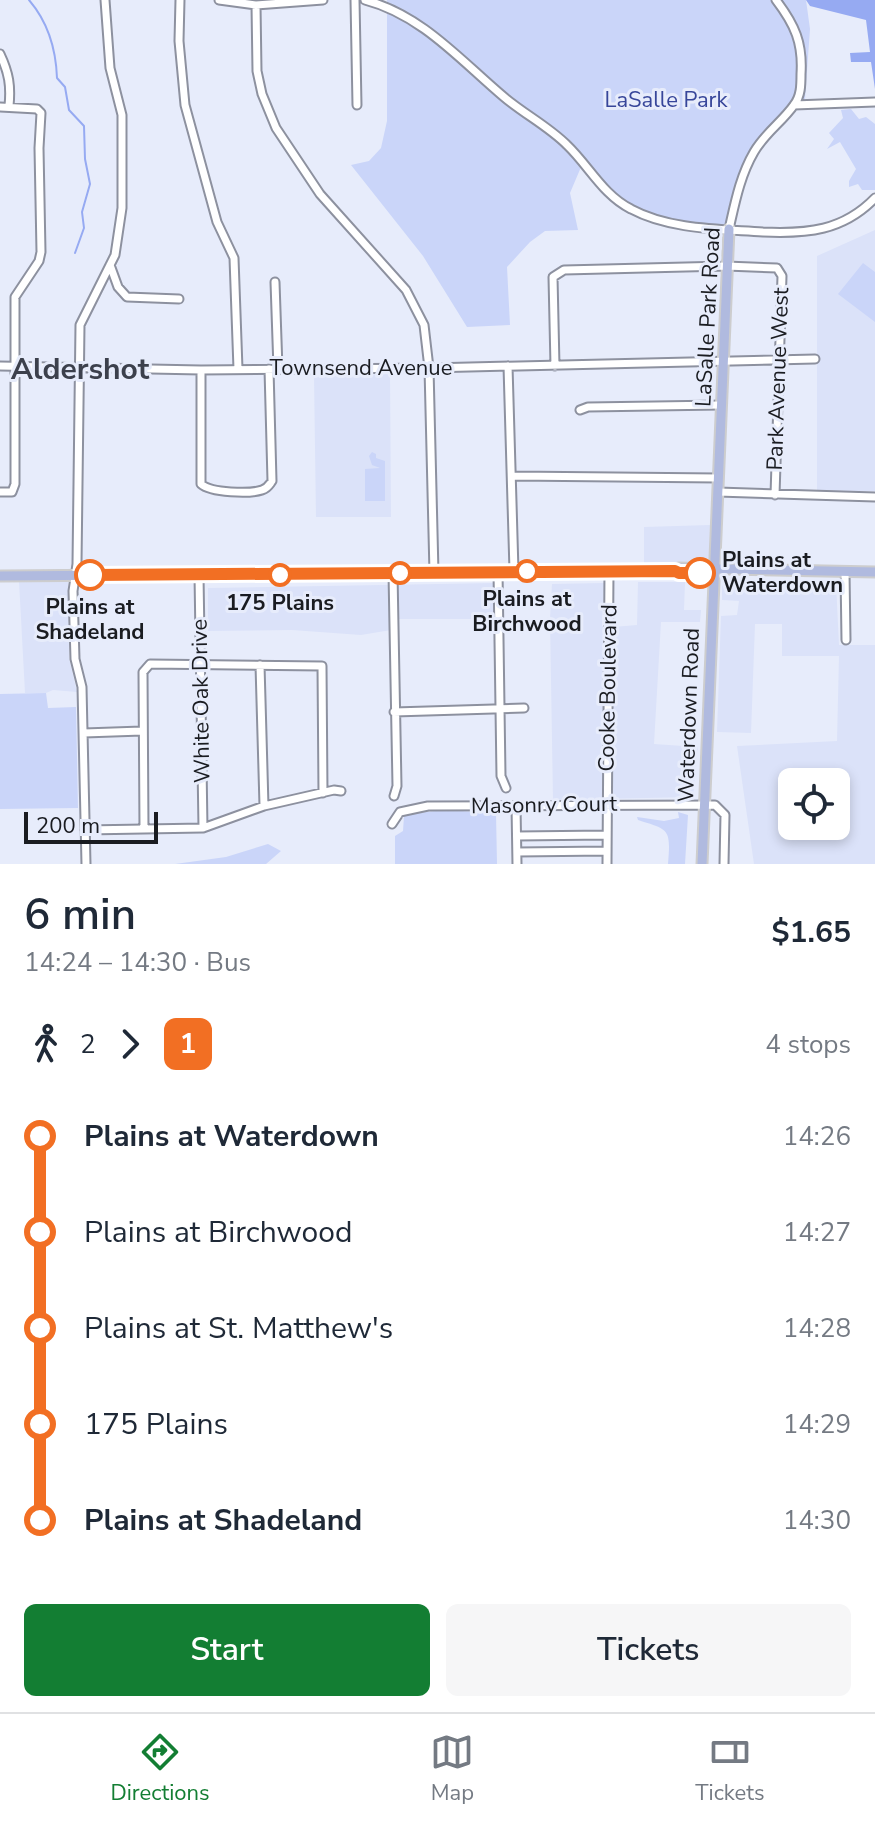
<!DOCTYPE html>
<html lang="en">
<head>
<meta charset="utf-8">
<style>
  body { margin:0; font-family:"Nunito Sans",sans-serif; background:#f6f6f7; color:#1f2937; height:100vh; display:flex; flex-direction:column; font-size:30px; white-space:nowrap }
  * { box-sizing:border-box; margin:0 }
  p { font-size:26px; color:#747a83 }
  .icon { flex:none; width:44px; height:44px; fill:none; stroke:currentColor; stroke-width:2; stroke-linecap:round; stroke-linejoin:round }
  .map { position:relative; height:864px; overflow:hidden }
  .drawer { display:flex; flex-direction:column; background:#fff; flex:1 }
  .drawer>* { flex:none }
  .badge { padding:0 16px; border-radius:12px; font-size:28px; line-height:52px }
  .tools { position:absolute; left:778px; top:768px; display:grid; gap:16px }
  .tools a { display:grid; place-items:center; width:72px; height:72px; border-radius:12px; background:#fff; box-shadow:0 4px 12px #0003; font-size:40px }
  .scale { position:absolute; left:24px; bottom:20px; width:134px; box-sizing:border-box; padding-left:8px; border:4px solid #1a1c21; border-top:0; font-size:22px; line-height:28px; white-space:nowrap; color:#1a1c21; -webkit-text-stroke:6px #e7ecfb; paint-order:stroke }
  .map>.badge { position:absolute; translate:-50% -50%; box-shadow:0 0 0 4px #fff }
  .legs { display:flex; align-items:center; gap:12px; height:88px; padding:0 24px; font-size:26px }
  .legs p { margin-inline-start:auto }
  .overview { display:flex; align-items:center; justify-content:space-between; height:136px; padding:0 24px }
  h1 { font-size:44px; font-weight:600; line-height:60px }
  .primary-button { display:flex; gap:16px; margin-top:auto; padding:16px 24px }
  .primary-button a { flex:1; height:92px; border-radius:12px; background:#137e33; color:#fff; font-size:32px; font-weight:600; line-height:92px; text-align:center }
  .primary-button a+a { background:#f6f6f7; color:#1f2937 }
  ul { padding:0 24px; list-style:none }
  li { display:flex; align-items:center; gap:28px; height:96px; font-size:30px }
  li i { display:grid; place-items:center; width:12px; height:100%; margin:0 10px; background:currentColor }
  li i::after { content:''; width:20px; height:20px; margin:-10px; border:6px solid; border-radius:50%; background:#fff }
  li p { margin-inline-start:auto }
  li:first-child i { background:linear-gradient(#0000 50%,currentColor 0) }
  li:last-child i { background:linear-gradient(currentColor 50%,#0000 0) }
  .tabs { display:flex; justify-content:space-around; align-items:center; height:112px; border-top:2px solid #e0e1e3; background:#fff; font-size:22px; color:#747a83 }
  .tabs a { display:grid; justify-items:center; gap:4px }
  .tabs .current { color:#137e33 }
  .map>svg:first-child { display:block }
  .built { fill:#dbe2f9; fill-rule:evenodd }
  .green { fill:#cad5f9 }
  .water { fill:#96aaf2 }
  .lines { fill:none; stroke-linecap:round; stroke-linejoin:round }
  .stream { stroke:#96aaf2; stroke-width:2 }
  .minor-casing { stroke:#8d919f; stroke-width:11 }
  .major-casing { stroke:#cdcdce; stroke-width:13 }
  .minor { stroke:#fff; stroke-width:7 }
  .major { stroke:#b0badf; stroke-width:9 }
  .line-1-casing { stroke:#fff; stroke-width:18 }
  .line-1 { stroke:#f26f23; stroke-width:12 }
  .stop-1-dot { fill:#fff; stroke:#f26f23; stroke-width:4 }
  .labels { text-anchor:middle; dominant-baseline:central; stroke-width:6; stroke-linejoin:round; paint-order:stroke }
  .park-label { font-size:22px; fill:#37469a; stroke:#e7ecfb }
  .street-label { font-size:22px; fill:#1a1c21; stroke:#e7ecfb }
  .stop-label { font-size:22px; font-weight:bold; fill:#1a1c21; stroke:#e7ecfb }
  .district-label { font-size:30px; font-weight:bold; fill:#3c404c; stroke:#e7ecfb }
</style>
</head>
<body>
<div class="map">
<svg width="875" height="864" viewBox="0 0 875 864">
  <rect width="100%" height="100%" fill="#e7ecfb"/>
  <!-- built -->
  <path class="built" d="M 875,230 L 875,491 L 817,491 L 817,256 Z
    M 390,374 L 391,517 L 316,517 L 314,376 Z
    M 710,525 L 709,558 L 706,561 L 644,563 L 644,527 Z
    M 19,581 L 68,582 L 69,658 L 77,692 L 53,690 L 46,693 L 25,693 Z
    M 638,582 L 685,582 L 684,610 L 701,610 L 700,622 L 661,622 L 654,744 L 698,747 L 693,797 L 553,800 L 550,619 L 552,584 L 604,583 L 602,626 L 613,627 L 637,625 Z
    M 726,582 L 836,583 L 839,645 L 875,645 L 875,864 L 754,864 L 737,746 L 837,741 L 839,656 L 782,656 L 782,624 L 755,624 L 751,733 L 717,732 L 721,616 L 737,615 L 739,601 L 722,600 L 722,586 ZM 792,782 L 836,782 L 836,826 L 792,826 Z
    M 495,583 L 496,619 L 397,619 L 397,629 L 361,635 L 292,630 L 208,631 L 208,588 Z"/>
  <!-- green -->
  <path class="green" d="M 387,0 L 806,0 L 810,29 L 805,99 L 798,99 L 788,116 L 774,122 L 761,140 L 724,226 C 697,226 649,218 627,204 C 610,193 597,175 584,160 L 570,193 L 578,230 L 545,231 L 530,242 L 507,267 L 510,325 L 467,327 L 423,256 L 351,165 L 369,161 L 381,148 L 387,121 Z
    M 851,109 L 859,119 L 866,117 L 875,124 L 875,190 L 862,190 L 858,184 L 849,187 L 849,181 L 856,169 L 840,142 L 827,149 L 834,139 L 829,133 L 843,118 L 841,110 Z
    M 863,263 L 875,272 L 875,322 L 838,294 Z
    M 372,452 L 376,454 L 376,458 L 385,461 L 385,501 L 365,501 L 365,469 L 380,468 L 372,465 L 369,456 Z
    M 46,693 L 48,708 L 76,707 L 78,808 L 0,809 L 0,694 Z
    M 444,810 L 496,813 L 497,864 L 395,864 L 395,836 L 403,831 L 404,816 L 407,814 Z
    M 678,812 L 688,815 L 685,864 L 668,864 C 671,828 669,830 638,820 L 637,817 L 664,821 L 679,818 Z
    M 268,844 L 281,851 L 266,864 L 175,864 L 226,857 Z"/>
  <!-- water -->
  <path class="water" d="M 806,0 L 875,0 L 875,89 L 871,62 L 851,62 L 850,53 L 870,52 L 866,20 L 810,6 Z"/>
  <g class="lines">
    <!-- stream -->
    <path class="stream" d="M 29,0 C 48,22 56,50 57,78 L 65,87 L 69,110 L 84,126 L 85,159 L 90,184 L 82,212 L 84,228 L 75,253"/>
    <!-- minor casing -->
    <g class="minor-casing">
      <path id="minor" d="M 180,0 L 179,41 L 185,105 L 217,222 L 234,258 L 238,369
        M 219,0 L 256,5 L 323,0
        M 355,0 L 357,105
        M 365,0 C 422,15 460,60 504,97 C 524,114 548,126 567,145 C 589,166 603,195 631,209 C 670,230 721,229 763,232 C 807,234 843,231 875,198
        M 256,5 L 257,71 L 262,94 L 276,128 L 320,194 L 406,290 L 424,325 L 429,368 L 434,573
        M 0,54 C 9,73 11,86 9,106
        M 794,105 L 875,102
        M 0,107 L 37,109 L 41,113 L 39,148 L 41,252 L 39,261 L 15,297 L 15,484 L 12,492 L 0,492
        M 729,229 C 735,203 740,176 754,152 C 765,133 782,122 794,105 C 801,96 801,85 801,74 C 803,43 795,25 776,0
        M 110,265 L 118,287 L 127,297 L 179,299
        M 275,282 L 278,369
        M 0,366 L 201,370 L 429,368 L 815,359
        M 508,366 L 514,571
        M 555,366 L 553,277 L 564,270 L 726,266 L 777,268 L 782,276 L 775,495
        M 201,370 L 201,484 C 211,493 250,494 262,490 C 268,488 269,485 272,481 L 269,369
        M 580,410 L 588,407 L 721,405
        M 513,476 L 718,478
        M 718,492 L 875,497
        M 498,571 L 501,776 L 506,788
        M 845,572 L 846,640
        M 393,573 L 397,786 L 394,796
        M 199,575 L 203,828
        M 260,665 L 264,806
        M 394,712 L 524,708
        M 84,733 L 142,731
        M 516,806 L 517,864
        M 392,824 L 400,812 L 428,806 L 715,805 L 725,815 L 724,864
        M 144,829 L 143,672 L 150,664 L 322,666 L 323,793
        M 85,830 L 203,828 L 264,806 L 334,790 L 341,791
        M 517,836 L 607,835
        M 517,852 L 607,851
        M 86,864 L 82,687 L 75,659 L 73,591 L 77,564 L 80,325 L 115,255 L 122,208 L 122,115 L 110,68 L 105,0
        M 607,864 L 609,571"/>
    </g>
    <!-- major casing -->
    <g class="major-casing">
      <path id="major" d="M 0,576 L 675,571 L 679,568 L 875,572
        M 702,864 L 729,229"/>
    </g>
    <!-- minor -->
    <use href="#minor" class="minor"/>
    <!-- major -->
    <use href="#major" class="major"/>
  </g>
  <g class="lines">
    <!-- line-1 casing -->
    <g class="line-1-casing">
      <path id="line-1" d="M 90,575 L 675,571 L 679,573 L 700,573"/>
    </g>
    <!-- line-1 -->
    <use href="#line-1" class="line-1"/>
  </g>
  <!-- markers -->
  <g class="stop-1-dot">
    <circle cx="527" cy="571" r="10"/>
    <circle cx="400" cy="573" r="10"/>
    <circle cx="700" cy="573" r="14"/>
    <circle cx="90" cy="575" r="14"/>
    <circle cx="280" cy="575" r="10"/>
  </g>
  <g class="labels">
    <!-- park labels -->
    <g class="park-label">
      <text x="666" y="100">LaSalle Park</text>
    </g>
    <!-- street labels -->
    <g class="street-label">
      <text transform="translate(708 317) rotate(-87)">LaSalle Park Road</text>
      <text x="361" y="368">Townsend Avenue</text>
      <text transform="translate(778 379) rotate(-88)">Park Avenue West</text>
      <text transform="translate(608 688) rotate(-89)">Cooke Boulevard</text>
      <text transform="translate(201 701) rotate(-91)">White Oak Drive</text>
      <text transform="translate(689 715) rotate(-88)">Waterdown Road</text>
      <text transform="translate(544 805) rotate(-1)">Masonry Court</text>
    </g>
    <!-- stop labels -->
    <g class="stop-label">
      <text x="722" y="560" text-anchor="start">Plains at<tspan x="722" dy="25">Waterdown</tspan></text>
      <text x="527" y="599">Plains at<tspan x="527" dy="25">Birchwood</tspan></text>
      <text x="280" y="603">175 Plains</text>
      <text x="90" y="607">Plains at<tspan x="90" dy="25">Shadeland</tspan></text>
    </g>
    <!-- district labels -->
    <g class="district-label">
      <text x="80" y="369">Aldershot</text>
    </g>
  </g>
</svg>
<div class="tools">
<a><svg class="icon" aria-label="locate" viewBox="0 0 24 24"><circle cx="12" cy="12" r="6"/><path d="M12 2v4M12 18v4M2 12h4M18 12h4"/></svg></a>
</div>
<div class="scale">200 m</div>
</div>
<section class="drawer">
<div class="overview"><div><h1>6 min</h1><p>14:24 – 14:30 · Bus</p></div><b>$1.65</b></div>
<div class="legs"><svg class="icon" aria-label="walk" viewBox="0 0 24 24"><circle cx="13" cy="4" r="2"/><path d="M13 8l-2 6 4 7M11 14l-3 7M7 12l3-4h3l4 4"/></svg>2<svg class="icon" aria-label="forward" viewBox="0 0 24 24"><path d="M9 5l7 7-7 7"/></svg><b class="badge" style="background:#f26f23;color:#fff">1</b><p>4 stops</p></div>
<ul>
<li><i style="color:#f26f23"></i><b>Plains at Waterdown</b><p>14:26</p></li>
<li><i style="color:#f26f23"></i><span>Plains at Birchwood</span><p>14:27</p></li>
<li><i style="color:#f26f23"></i><span>Plains at St. Matthew's</span><p>14:28</p></li>
<li><i style="color:#f26f23"></i><span>175 Plains</span><p>14:29</p></li>
<li><i style="color:#f26f23"></i><b>Plains at Shadeland</b><p>14:30</p></li>
</ul>
<div class="primary-button"><a>Start</a><a>Tickets</a></div>
</section>
<nav class="tabs">
<a class="current"><svg class="icon" aria-label="directions" viewBox="0 0 24 24"><path d="M12 3l9 9-9 9-9-9zM9 14v-3h6M13 9l2 2-2 2"/></svg>Directions</a>
<a><svg class="icon" aria-label="map" viewBox="0 0 24 24"><path d="M3 6l6-2 6 2 6-2v14l-6 2-6-2-6 2zM9 4v14M15 6v14"/></svg>Map</a>
<a><svg class="icon" aria-label="tickets" viewBox="0 0 24 24"><path d="M3 7h18v10H3zM15 7v10"/></svg>Tickets</a>
</nav>
</body>
</html>
